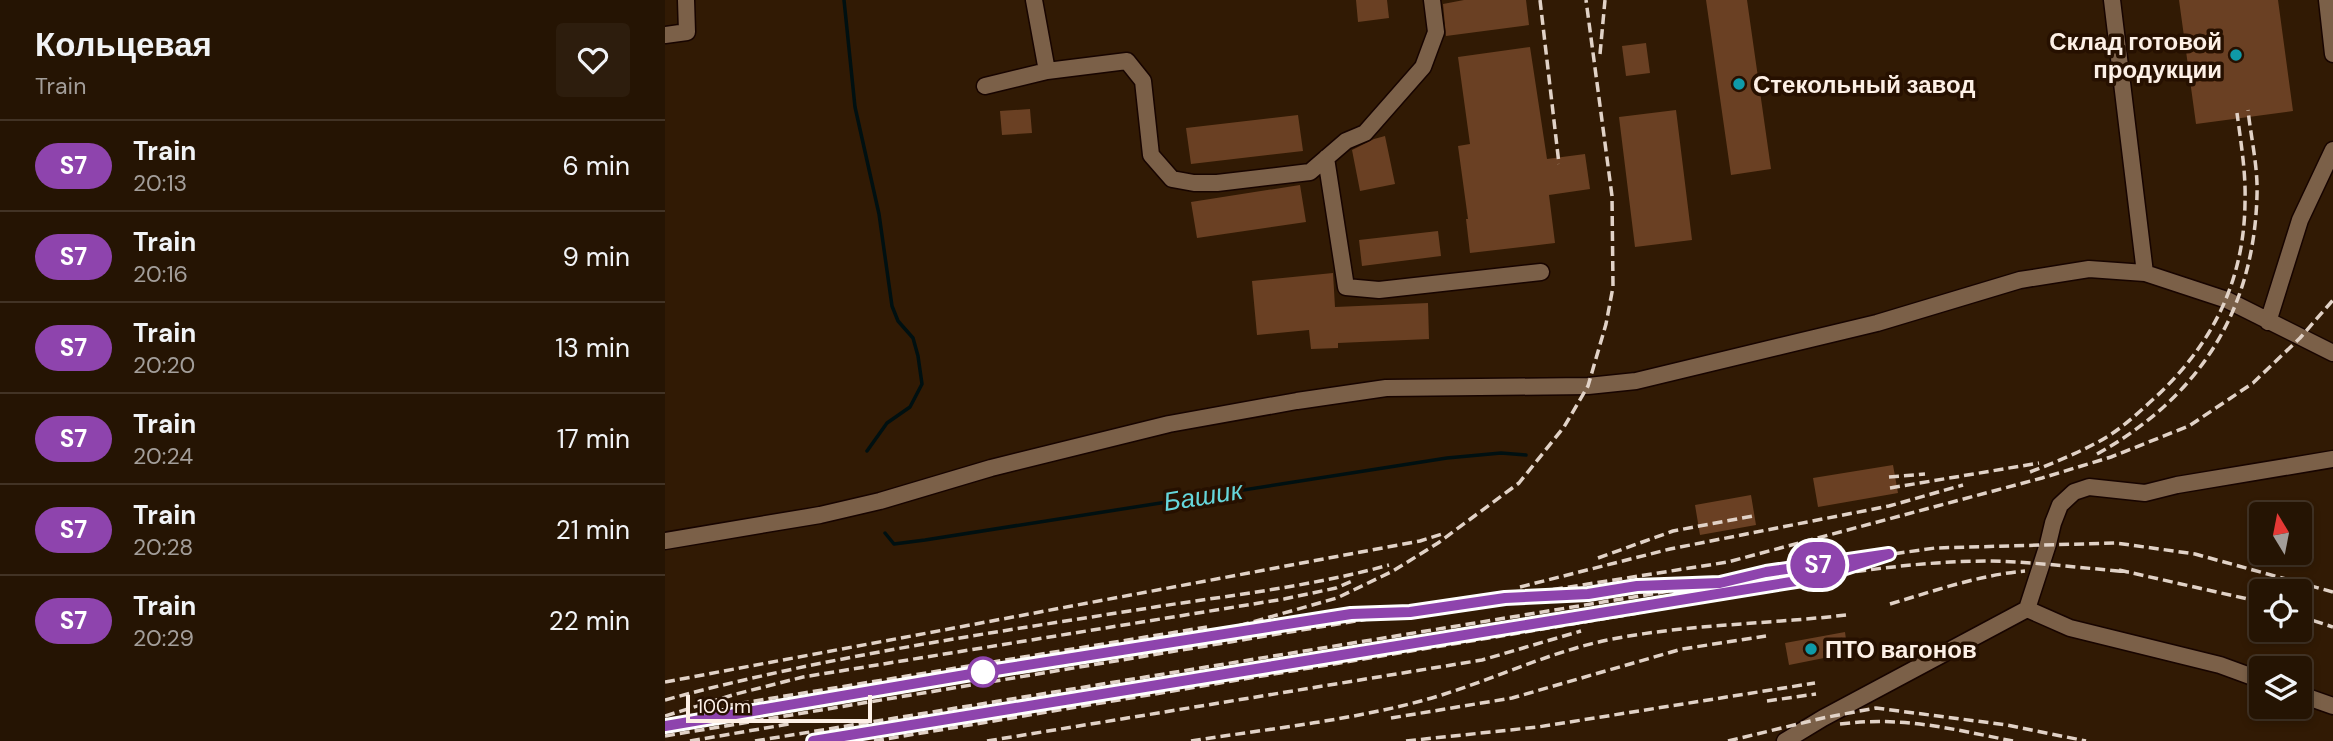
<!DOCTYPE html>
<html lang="en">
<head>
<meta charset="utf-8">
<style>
  body { margin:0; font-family:"DM Sans",sans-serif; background:#2d1d0d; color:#f1f3f6; height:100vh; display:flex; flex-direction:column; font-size:26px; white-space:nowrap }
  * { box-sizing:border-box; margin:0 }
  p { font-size:23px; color:#a39e9a }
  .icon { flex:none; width:38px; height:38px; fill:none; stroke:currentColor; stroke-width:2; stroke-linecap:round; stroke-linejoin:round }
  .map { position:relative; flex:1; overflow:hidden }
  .sheet { display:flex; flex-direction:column; background:#251403; width:665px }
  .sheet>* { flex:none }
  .badge { padding:0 14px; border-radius:23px; font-size:24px; line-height:46px }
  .needle { width:46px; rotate:350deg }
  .tools { position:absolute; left:1584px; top:502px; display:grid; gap:14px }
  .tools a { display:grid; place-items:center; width:63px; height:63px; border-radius:7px; background:#251403; box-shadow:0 4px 10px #0003,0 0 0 2px #423325; font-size:35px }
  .scale { position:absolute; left:21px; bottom:18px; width:186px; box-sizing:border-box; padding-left:7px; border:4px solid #fdf0e6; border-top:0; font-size:19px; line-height:24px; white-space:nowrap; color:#fdf0e6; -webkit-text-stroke:5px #261000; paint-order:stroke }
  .map>.badge { position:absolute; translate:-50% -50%; box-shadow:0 0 0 4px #fff }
  .round { display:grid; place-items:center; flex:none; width:74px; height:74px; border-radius:7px; background:#2d1d0d }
  .head { display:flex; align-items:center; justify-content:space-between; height:119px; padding:0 35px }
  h1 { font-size:33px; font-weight:600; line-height:52px }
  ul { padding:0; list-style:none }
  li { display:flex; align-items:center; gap:21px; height:91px; padding:0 35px; border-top:2px solid #423325 }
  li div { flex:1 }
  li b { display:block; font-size:26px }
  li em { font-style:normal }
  li .badge { min-width:77px; font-weight:700; text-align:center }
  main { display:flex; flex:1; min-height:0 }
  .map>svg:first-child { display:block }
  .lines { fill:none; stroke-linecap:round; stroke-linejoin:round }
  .stream { stroke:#001011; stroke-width:3.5 }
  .building { fill:#6a4023 }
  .minor-casing { stroke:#170400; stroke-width:19 }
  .minor { stroke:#7b6048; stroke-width:16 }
  .rail { stroke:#e1d2c7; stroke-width:3.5; stroke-dasharray:10 5; stroke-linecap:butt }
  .line-casing { stroke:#fff; stroke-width:16 }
  .line { stroke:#8e44ad; stroke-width:10 }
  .culture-dot { fill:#0f9aa8; stroke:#261000; stroke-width:2.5 }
  .stop-dot { fill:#fff; stroke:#8e44ad; stroke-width:3.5 }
  .labels { text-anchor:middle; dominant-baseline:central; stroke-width:7; stroke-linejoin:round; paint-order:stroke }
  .poi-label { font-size:24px; font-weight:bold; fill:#fdf0e6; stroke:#261000; text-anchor:start }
  .water-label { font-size:26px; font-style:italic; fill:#65d6db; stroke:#261000 }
</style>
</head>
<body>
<main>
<section class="sheet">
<div class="head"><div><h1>Кольцевая</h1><p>Train</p></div><a class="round"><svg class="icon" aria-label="heart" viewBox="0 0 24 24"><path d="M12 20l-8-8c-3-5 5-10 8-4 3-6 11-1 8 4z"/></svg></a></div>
<ul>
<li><span class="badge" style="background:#8e44ad;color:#fff">S7</span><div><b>Train</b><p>20:13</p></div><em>6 min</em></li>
<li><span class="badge" style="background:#8e44ad;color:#fff">S7</span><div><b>Train</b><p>20:16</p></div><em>9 min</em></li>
<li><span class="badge" style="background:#8e44ad;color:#fff">S7</span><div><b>Train</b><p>20:20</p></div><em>13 min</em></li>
<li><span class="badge" style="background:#8e44ad;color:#fff">S7</span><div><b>Train</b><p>20:24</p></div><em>17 min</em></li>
<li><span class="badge" style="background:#8e44ad;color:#fff">S7</span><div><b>Train</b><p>20:28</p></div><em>21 min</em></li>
<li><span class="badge" style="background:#8e44ad;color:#fff">S7</span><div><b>Train</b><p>20:29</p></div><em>22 min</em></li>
</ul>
</section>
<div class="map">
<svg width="1668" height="741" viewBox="0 0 1668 741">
  <rect width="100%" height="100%" fill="#311a04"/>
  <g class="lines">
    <!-- stream -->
    <path class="stream" d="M 179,0 L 190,107 L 214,214 L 227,306 L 233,321 L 248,338 L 253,356 L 257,384 L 245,407 L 222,423 L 202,451
      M 220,533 L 229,544 L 260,540 L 782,458 L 836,453 L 861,455"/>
  </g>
  <!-- building -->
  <path class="building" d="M 691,0 L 722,0 L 724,18 L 693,22 Z
    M 799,0 L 861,0 L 864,25 L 781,36 L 778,4 Z
    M 1041,0 L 1082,0 L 1106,169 L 1066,175 Z
    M 1514,0 L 1613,0 L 1628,111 L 1531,124 Z
    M 981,43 L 985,73 L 961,76 L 957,46 Z
    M 865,47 L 882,159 L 920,154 L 925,189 L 884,195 L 890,243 L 805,253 L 801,219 L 803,219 L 793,146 L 805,144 L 793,57 Z
    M 365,109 L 367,133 L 337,135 L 335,111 Z
    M 1011,110 L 1027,240 L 970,247 L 954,117 Z
    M 633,115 L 638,151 L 526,164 L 521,128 Z
    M 720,136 L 730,184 L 695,191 L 687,150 L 709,139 Z
    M 635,185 L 641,222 L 532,238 L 526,202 Z
    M 773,231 L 776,256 L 697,266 L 694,240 Z
    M 668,273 L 670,307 L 763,303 L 764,339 L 673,343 L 673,348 L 646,349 L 644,330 L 592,335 L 587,281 Z
    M 1228,465 L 1233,493 L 1153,507 L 1148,478 Z
    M 1086,495 L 1091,525 L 1035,535 L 1030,505 Z
    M 1180,632 L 1182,647 L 1158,651 L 1159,658 L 1124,665 L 1120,643 Z"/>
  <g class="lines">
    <!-- minor casing -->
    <g class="minor-casing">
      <path id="minor" d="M 369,0 L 382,71
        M 1447,0 L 1480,273
        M 1662,0 L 1668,54
        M 0,35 L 22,32 L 21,0
        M 320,86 L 382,71 L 462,61 L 478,81 L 486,155 L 507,179 L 529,183 L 552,183 L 645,172 L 681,141 L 700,133 L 758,67 L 771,32 L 767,0
        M 661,158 L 681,287 L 714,290 L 876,272
        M 1603,322 L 1635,220 L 1668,150
        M 0,541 L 155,515 L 215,501 L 326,468 L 504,424 L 632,401 L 721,388 L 923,386 L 971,381 L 1212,323 L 1355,280 L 1424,269 L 1480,273 L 1562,300 L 1668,353
        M 1362,609 L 1405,628 L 1555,665 L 1596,680
        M 1634,694 L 1668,706
        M 1120,741 L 1158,718 L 1362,609 L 1383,544 L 1388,523 L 1395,505 L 1409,492 L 1424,487 L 1480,493 L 1512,485 L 1668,459"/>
    </g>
    <!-- minor -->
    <use href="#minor" class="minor"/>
    <!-- rail -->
    <path class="rail" d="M 875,0 L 894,164
      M 935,54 L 940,0
      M 1432,454 C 1533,398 1589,312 1592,195 C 1593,167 1586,138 1583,110
      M 1365,472 C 1388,463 1411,454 1433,442 C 1452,432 1468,418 1484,403 C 1544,350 1579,285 1580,203 C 1581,173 1576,143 1572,113
      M 1224,477 L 1260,474
      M 1225,488 L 1374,463
      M 933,558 L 1008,531 L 1088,516
      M 1454,570 L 1596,602
      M 855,587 L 1005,549 L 1224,506 L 1298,485
      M 1043,595 C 1136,581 1230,561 1325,561 C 1371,562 1417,568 1464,572
      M 1225,604 C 1269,591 1314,575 1360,571
      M 1634,616 L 1668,627
      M 531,638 L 672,598 L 728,571 L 773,543 L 854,483 L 899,427 L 923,386 L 941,324 L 948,287 L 947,196 L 921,0
      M 0,682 L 755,541 L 777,534
      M 0,700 C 160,656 326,633 490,607 C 568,595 648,586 724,565
      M 1102,701 L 1151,694
      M 59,706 L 542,627
      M 0,716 L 71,694 L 138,677 L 619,599 L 671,588 L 687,581
      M 726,718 L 847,698 L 1017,649 L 1101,636
      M 1175,724 C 1239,716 1286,729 1348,741
      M 0,736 L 745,612 L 1063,562 L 1377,478 L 1446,457 L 1524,426 L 1588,383 L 1635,338 L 1668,300
      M 25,741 L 124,724
      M 90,741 L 1054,583 L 1101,572 L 1270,548 L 1451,543 L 1530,554 L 1668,592
      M 209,741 L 973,613 L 1051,596
      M 322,741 L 817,660 L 916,631
      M 526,741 C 602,729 681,721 756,701 C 823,683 885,650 953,638 C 1028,624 1105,624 1181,615
      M 741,741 L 873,727 L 1150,683
      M 1063,741 L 1158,718 L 1211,708 L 1342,725 L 1421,741"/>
  </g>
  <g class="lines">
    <!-- line casing -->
    <g class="line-casing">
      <path id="line" d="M 0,726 L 318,672 L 686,614 L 745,612 L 840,598 L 923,594 L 972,586 L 1055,583 L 1101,572 L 1224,554 L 1150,578 L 148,741"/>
    </g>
    <!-- line -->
    <use href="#line" class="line"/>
  </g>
  <!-- markers -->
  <g class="culture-dot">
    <circle cx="1571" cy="55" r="7"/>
    <circle cx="1074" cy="84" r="7"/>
    <circle cx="1146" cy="649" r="7"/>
  </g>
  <circle class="stop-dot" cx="318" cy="672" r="14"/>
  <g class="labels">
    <!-- poi labels -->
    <g class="poi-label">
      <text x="1557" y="41" text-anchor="end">Склад готовой<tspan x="1557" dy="28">продукции</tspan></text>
      <text x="1088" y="84">Стекольный завод</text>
      <text x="1160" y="649">ПТО вагонов</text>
    </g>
    <!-- water labels -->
    <g class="water-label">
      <text transform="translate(538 496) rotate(-9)">Башик</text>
    </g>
  </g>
</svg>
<div class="tools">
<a><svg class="needle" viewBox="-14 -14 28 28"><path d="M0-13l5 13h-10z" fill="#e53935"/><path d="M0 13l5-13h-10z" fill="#a39e9a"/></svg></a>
<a><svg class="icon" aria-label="locate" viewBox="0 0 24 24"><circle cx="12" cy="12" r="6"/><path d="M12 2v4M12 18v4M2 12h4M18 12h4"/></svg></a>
<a><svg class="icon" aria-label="layers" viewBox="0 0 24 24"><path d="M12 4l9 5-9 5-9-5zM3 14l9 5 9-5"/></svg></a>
</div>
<div class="scale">100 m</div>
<b class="badge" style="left:1153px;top:565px;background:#8e44ad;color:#fff">S7</b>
</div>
</main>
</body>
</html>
